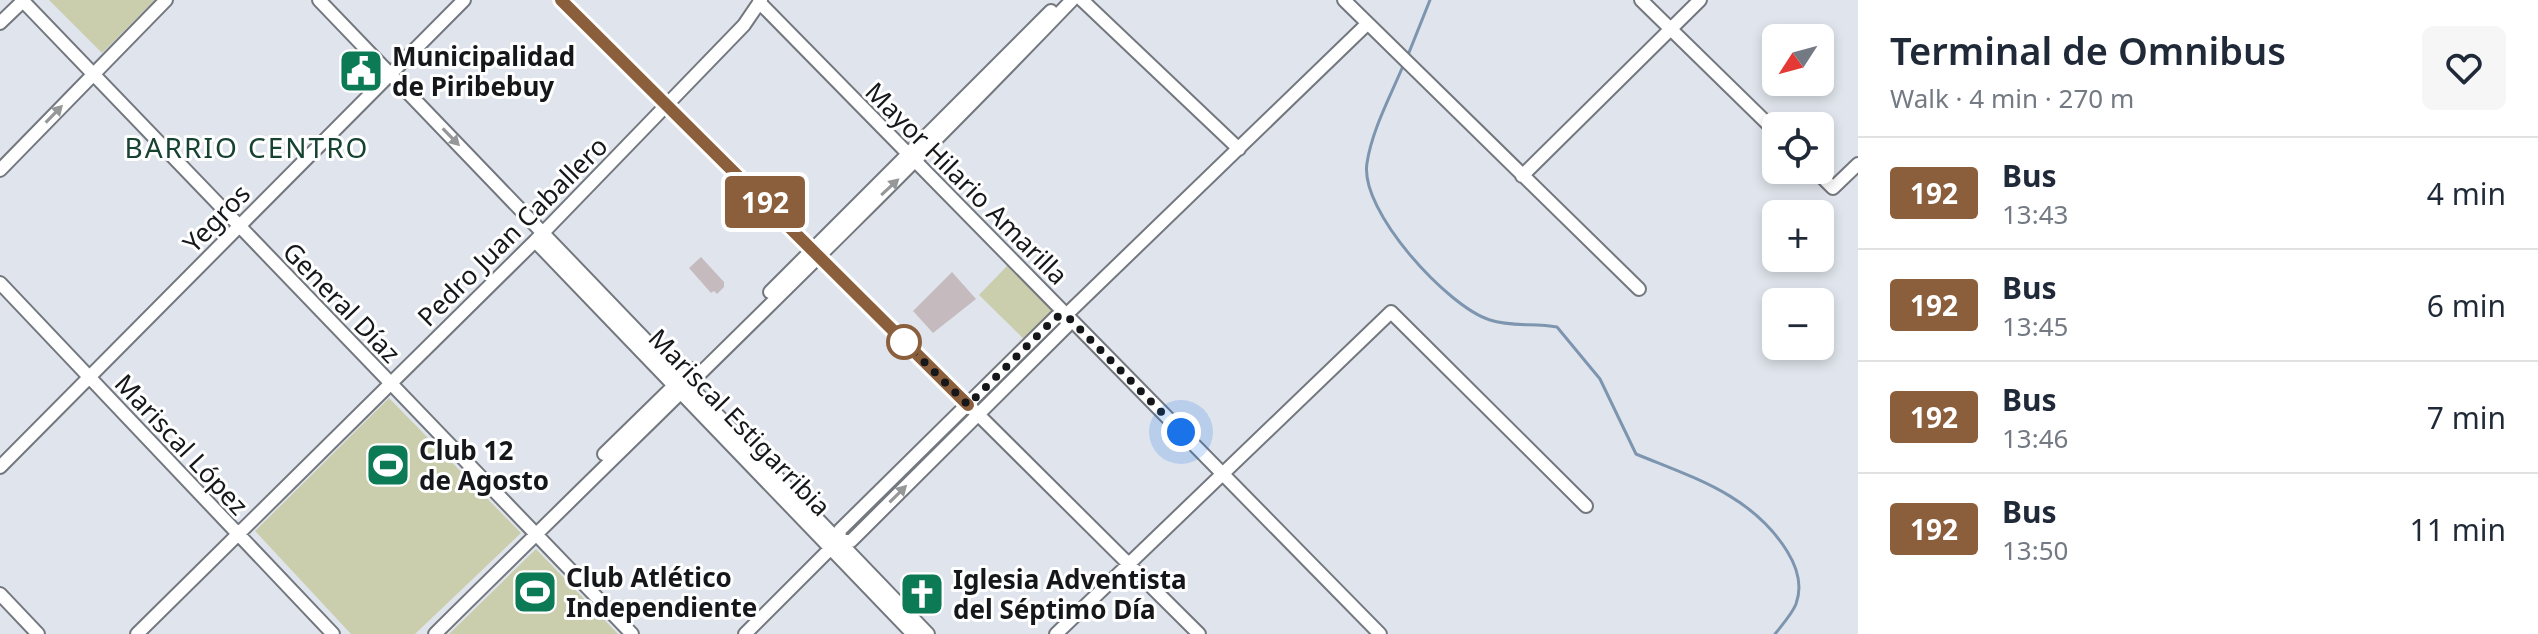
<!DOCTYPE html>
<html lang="en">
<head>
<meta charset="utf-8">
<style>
  body { margin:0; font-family:"Noto Sans",sans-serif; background:#f6f6f7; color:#1f2937; height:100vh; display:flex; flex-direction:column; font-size:30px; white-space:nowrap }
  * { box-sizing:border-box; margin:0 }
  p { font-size:26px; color:#747a83 }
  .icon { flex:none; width:44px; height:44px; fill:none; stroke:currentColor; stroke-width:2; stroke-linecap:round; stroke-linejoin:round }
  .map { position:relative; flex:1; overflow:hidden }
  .panel { display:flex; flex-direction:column; background:#fff; width:680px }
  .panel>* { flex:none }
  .badge { padding:0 16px; border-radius:6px; font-size:28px; line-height:52px }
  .needle { width:52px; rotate:234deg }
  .buttons { position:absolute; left:1762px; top:24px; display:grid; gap:16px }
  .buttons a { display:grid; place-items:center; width:72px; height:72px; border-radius:12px; background:#fff; box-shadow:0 4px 12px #0003; font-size:40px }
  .you { position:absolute; width:40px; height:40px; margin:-20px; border:6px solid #fff; border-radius:50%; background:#1a73e8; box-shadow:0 0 0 12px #1a73e833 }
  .map>.badge { position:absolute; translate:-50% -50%; box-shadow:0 0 0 4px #fff }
  .round { display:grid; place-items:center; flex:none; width:84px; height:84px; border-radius:12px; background:#f6f6f7 }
  .headline { display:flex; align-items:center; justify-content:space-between; height:136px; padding:0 32px }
  h1 { font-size:38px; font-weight:600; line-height:60px }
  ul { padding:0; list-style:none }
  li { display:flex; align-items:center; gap:24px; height:112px; padding:0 32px; border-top:2px solid #e0e1e3 }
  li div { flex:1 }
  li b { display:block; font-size:30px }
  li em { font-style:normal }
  li .badge { min-width:88px; font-weight:700; text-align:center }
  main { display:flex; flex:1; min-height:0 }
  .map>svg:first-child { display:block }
  .green { fill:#cacead }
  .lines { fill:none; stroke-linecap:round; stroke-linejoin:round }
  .stream { stroke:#7d95af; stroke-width:3 }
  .building { fill:#c5bbbf }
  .minor-casing { stroke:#73777e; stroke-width:16 }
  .minor { stroke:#fff; stroke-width:12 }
  .oneway { fill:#969798 }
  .line-casing { stroke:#fff; stroke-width:18 }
  .line { stroke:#8b5e3c; stroke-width:12 }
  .walk { stroke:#15171a; stroke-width:8; stroke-dasharray:0 14.4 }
  .stop-dot { fill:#fff; stroke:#8b5e3c; stroke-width:4 }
  .labels { text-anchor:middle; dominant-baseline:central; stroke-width:6; stroke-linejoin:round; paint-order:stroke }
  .poi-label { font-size:26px; font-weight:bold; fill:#15171a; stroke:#fff; text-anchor:start }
  .street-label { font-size:26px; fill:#15171a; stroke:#fff }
  .neighbourhood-label { font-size:28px; letter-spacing:2px; fill:#164331; stroke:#fff }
</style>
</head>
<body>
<main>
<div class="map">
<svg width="1858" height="634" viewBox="0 0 1858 634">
  <rect width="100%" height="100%" fill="#e0e5ed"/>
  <!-- green -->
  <path class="green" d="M 49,0 L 155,0 L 102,53 Z
    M 1008,265 L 1057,313 L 1028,343 L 979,295 Z
    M 389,398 L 521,533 L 415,634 L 351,634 L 255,531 Z
    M 536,549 L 618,634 L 449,634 Z"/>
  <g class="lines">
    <!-- stream -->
    <path class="stream" d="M 1408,55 L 1430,0
      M 1403,66 C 1390,97 1372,130 1367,163 C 1359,211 1448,307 1490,320 C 1511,327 1535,323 1557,327 L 1600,379 L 1636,454 C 1694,478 1752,495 1787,551 C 1797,567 1803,585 1796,604 C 1792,614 1782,625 1775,634"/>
  </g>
  <!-- building -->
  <path class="building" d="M 701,257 L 724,282 L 724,287 L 717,294 L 714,291 L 711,293 L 689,268 Z
    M 952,272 L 976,299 L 933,333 L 913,311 Z"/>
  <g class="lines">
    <!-- minor casing -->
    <g class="minor-casing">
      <path id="minor" d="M 22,0 L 632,634
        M 319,0 L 928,634
        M 561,0 L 1199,634
        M 1082,0 L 1239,149
        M 1344,0 L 1639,289
        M 1641,0 L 1776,132
        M 759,2 L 1380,634
        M 0,23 L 24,0
        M 0,170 L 166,0
        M 1815,170 L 1833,188 L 1858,164
        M 1522,176 L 1700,0
        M 535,241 L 913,634
        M 0,283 L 333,634
        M 770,292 L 1051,11
        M 604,454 L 691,369
        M 0,467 L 464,0
        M 839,540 L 851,541 L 1067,326 L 1066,315
        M 0,594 L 38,634
        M 137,634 L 535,241 L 744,25 L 761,0
        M 435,634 C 648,423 865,216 1072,0
        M 745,634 L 839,540 L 840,530 L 1056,317 L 1066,315 L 1367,24
        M 1056,634 L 1391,312 L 1586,506"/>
    </g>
    <!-- minor -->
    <use href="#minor" class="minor"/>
  </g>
  <!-- one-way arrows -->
  <defs><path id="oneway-solid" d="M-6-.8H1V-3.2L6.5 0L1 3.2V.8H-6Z" transform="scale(2)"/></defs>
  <g class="oneway">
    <use href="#oneway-solid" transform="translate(54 114) rotate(-46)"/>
    <use href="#oneway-solid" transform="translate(451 137) rotate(46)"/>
    <use href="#oneway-solid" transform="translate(890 187) rotate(-43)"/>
    <use href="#oneway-solid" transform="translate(898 494) rotate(-45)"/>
  </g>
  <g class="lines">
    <!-- line casing -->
    <g class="line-casing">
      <path id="line" d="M 561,0 L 968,405"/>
    </g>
    <!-- line -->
    <use href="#line" class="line"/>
    <!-- walk -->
    <path class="walk" d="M 904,342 L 968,405 L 1056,317 L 1066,315 L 1181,432"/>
  </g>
  <!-- icons -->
  <defs>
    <g id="civic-square" transform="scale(2.3)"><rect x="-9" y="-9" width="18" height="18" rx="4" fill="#0b7a55" stroke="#fff"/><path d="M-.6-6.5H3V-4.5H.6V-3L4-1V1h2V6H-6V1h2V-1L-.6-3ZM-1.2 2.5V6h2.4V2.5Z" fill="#fff"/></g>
    <g id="stadium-square" transform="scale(2.3)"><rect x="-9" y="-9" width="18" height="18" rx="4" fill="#0b7a55" stroke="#fff"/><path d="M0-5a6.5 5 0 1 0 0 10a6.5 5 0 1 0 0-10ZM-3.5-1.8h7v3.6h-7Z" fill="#fff"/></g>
    <g id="church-square" transform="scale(2.3)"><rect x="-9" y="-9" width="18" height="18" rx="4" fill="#0b7a55" stroke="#fff"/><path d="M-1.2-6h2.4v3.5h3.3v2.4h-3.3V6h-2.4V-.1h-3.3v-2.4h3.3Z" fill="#fff"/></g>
  </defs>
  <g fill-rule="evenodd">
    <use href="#civic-square" x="361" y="71"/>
    <use href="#stadium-square" x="388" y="465"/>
    <use href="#stadium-square" x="535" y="592"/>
    <use href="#church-square" x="922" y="594"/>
  </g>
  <!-- markers -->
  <circle class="stop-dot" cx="904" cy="342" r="16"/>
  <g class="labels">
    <!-- poi labels -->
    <g class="poi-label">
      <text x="392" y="56">Municipalidad<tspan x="392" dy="30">de Piribebuy</tspan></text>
      <text x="419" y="450">Club 12<tspan x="419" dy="30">de Agosto</tspan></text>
      <text x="566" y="577">Club Atlético<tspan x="566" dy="30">Independiente</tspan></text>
      <text x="953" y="579">Iglesia Adventista<tspan x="953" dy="30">del Séptimo Día</tspan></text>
    </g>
    <!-- street labels -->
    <g class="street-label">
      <text transform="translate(967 183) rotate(45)">Mayor Hilario Amarilla</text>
      <text transform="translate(216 218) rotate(-46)">Yegros</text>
      <text transform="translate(512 231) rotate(-45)">Pedro Juan Caballero</text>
      <text transform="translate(342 302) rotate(46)">General Díaz</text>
      <text transform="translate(740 422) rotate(46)">Mariscal Estigarribia</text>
      <text transform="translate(182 444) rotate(47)">Mariscal López</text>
    </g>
    <!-- neighbourhood labels -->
    <g class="neighbourhood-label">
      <text x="247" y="147">BARRIO CENTRO</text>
    </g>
  </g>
</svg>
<div class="buttons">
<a><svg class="needle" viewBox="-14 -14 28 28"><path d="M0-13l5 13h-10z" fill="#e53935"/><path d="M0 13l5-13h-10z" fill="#747a83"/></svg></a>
<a><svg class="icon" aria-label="locate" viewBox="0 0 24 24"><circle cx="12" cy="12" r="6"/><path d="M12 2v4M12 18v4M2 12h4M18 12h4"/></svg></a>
<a>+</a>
<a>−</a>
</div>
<div class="you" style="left:1181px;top:432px"></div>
<b class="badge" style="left:765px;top:202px;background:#8b5e3c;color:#fff">192</b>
</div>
<section class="panel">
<div class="headline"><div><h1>Terminal de Omnibus</h1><p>Walk · 4 min · 270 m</p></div><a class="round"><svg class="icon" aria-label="heart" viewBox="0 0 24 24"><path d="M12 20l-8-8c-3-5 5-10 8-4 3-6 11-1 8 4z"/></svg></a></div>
<ul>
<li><span class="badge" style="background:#8b5e3c;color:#fff">192</span><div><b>Bus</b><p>13:43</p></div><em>4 min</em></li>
<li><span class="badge" style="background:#8b5e3c;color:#fff">192</span><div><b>Bus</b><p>13:45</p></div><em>6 min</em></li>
<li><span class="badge" style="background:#8b5e3c;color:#fff">192</span><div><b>Bus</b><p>13:46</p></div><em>7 min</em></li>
<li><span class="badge" style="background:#8b5e3c;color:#fff">192</span><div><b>Bus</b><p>13:50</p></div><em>11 min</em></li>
</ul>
</section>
</main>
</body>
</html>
